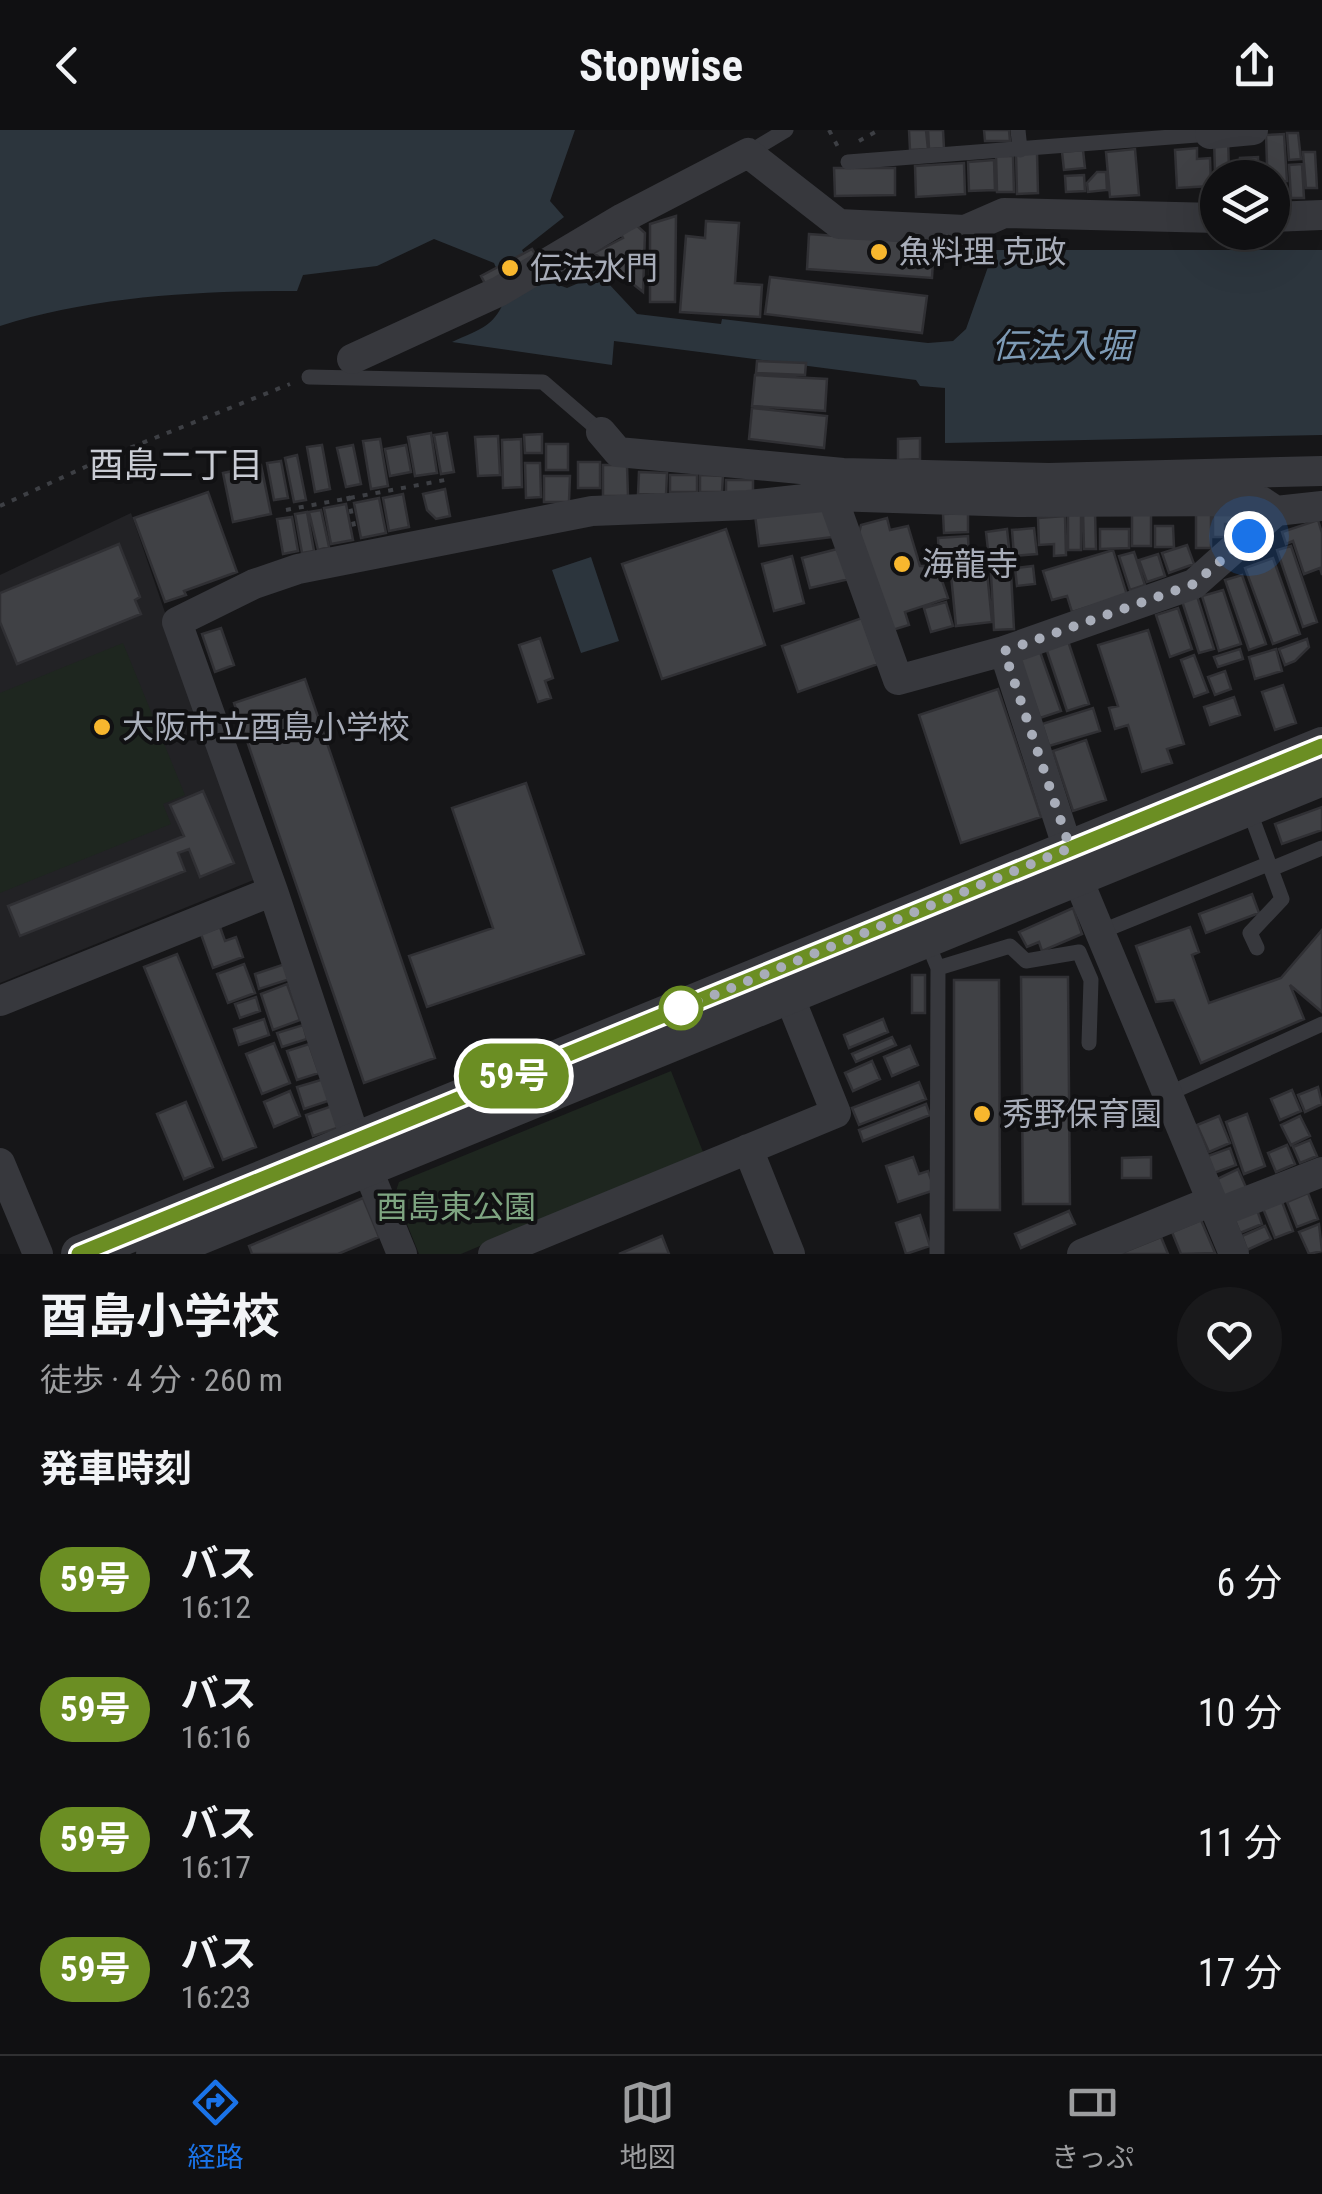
<!DOCTYPE html>
<html lang="ja">
<head>
<meta charset="utf-8">
<style>
  body { margin:0; font-family:"Roboto Condensed","Noto Sans JP",sans-serif; background:#19191b; color:#f1f3f6; height:100vh; display:flex; flex-direction:column; font-size:38px; white-space:nowrap }
  * { box-sizing:border-box; margin:0 }
  p { font-size:32px; color:#9c9d9f }
  .icon { flex:none; width:55px; height:55px; fill:none; stroke:currentColor; stroke-width:2; stroke-linecap:round; stroke-linejoin:round }
  .map { position:relative; height:1124px; overflow:hidden }
  .details { display:flex; flex-direction:column; background:#101012; flex:1 }
  .details>* { flex:none }
  .badge { padding:0 20px; border-radius:32px; font-size:35px; line-height:65px }
  .buttons { position:absolute; left:1200px; top:30px; display:grid; gap:20px }
  .buttons a { display:grid; place-items:center; width:90px; height:90px; border-radius:50%; background:#101012; box-shadow:0 10px 40px #0002,0 0 0 2px #303032; font-size:50px }
  .you { position:absolute; width:50px; height:50px; margin:-25px; border:8px solid #fff; border-radius:50%; background:#1a73e8; box-shadow:0 0 0 15px #1a73e833 }
  .map>.badge { position:absolute; translate:-50% -50%; box-shadow:0 0 0 5px #fff }
  h2 { padding:0 40px; font-size:38px; line-height:90px }
  .round { display:grid; place-items:center; flex:none; width:105px; height:105px; border-radius:52px; background:#19191b }
  .summary { display:flex; align-items:center; justify-content:space-between; height:170px; padding:0 40px }
  h1 { font-size:48px; font-weight:700; line-height:75px }
  ul { padding:0; list-style:none }
  li { display:flex; align-items:center; gap:30px; height:130px; padding:0 40px }
  li div { flex:1 }
  li b { display:block; font-size:38px }
  li em { font-style:normal }
  li .badge { min-width:110px; font-weight:700; text-align:center }
  header { display:flex; justify-content:space-between; align-items:center; height:130px; padding:0 40px; background:#101012; font-size:45px; font-weight:700 }
  .tab-bar { display:flex; justify-content:space-around; align-items:center; height:140px; border-top:2px solid #303032; background:#101012; font-size:28px; color:#9c9d9f }
  .tab-bar a { display:grid; justify-items:center; gap:5px }
  .tab-bar .active { color:#1a73e8 }
  .map>svg:first-child { display:block }
  .built { fill:#222225 }
  .green { fill:#1e261f }
  .water { fill:#2c353d }
  .building { fill:#404145; stroke:#303034; stroke-width:2.5 }
  .lines { fill:none; stroke-linecap:round; stroke-linejoin:round }
  .path { stroke:#3d3f44; stroke-width:4; stroke-dasharray:5 8; stroke-linecap:butt }
  .service { stroke:#37383d; stroke-width:15 }
  .minor { stroke:#37383d; stroke-width:30 }
  .tertiary { stroke:#37383d; stroke-width:38 }
  .line-casing { stroke:#fff; stroke-width:22 }
  .line { stroke:#6b8e23; stroke-width:15 }
  .walk { stroke:#a8adb9; stroke-width:10; stroke-dasharray:0 18 }
  .poi-dot { fill:#f8b72e; stroke:#111113; stroke-width:4 }
  .stop-dot { fill:#fff; stroke:#6b8e23; stroke-width:5 }
  .labels { text-anchor:middle; dominant-baseline:central; stroke-width:8; stroke-linejoin:round; paint-order:stroke }
  .poi-label { font-size:32px; fill:#a8adb9; stroke:#111113; text-anchor:start }
  .park-label { font-size:32px; fill:#7ea481; stroke:#111113 }
  .water-label { font-size:35px; font-style:italic; fill:#7d9ab5; stroke:#111113 }
  .neighbourhood-label { font-size:35px; fill:#c9ccd4; stroke:#111113 }
</style>
</head>
<body>
<header><svg class="icon" aria-label="back" viewBox="0 0 24 24"><path d="M15 5l-7 7 7 7"/></svg>Stopwise<svg class="icon" aria-label="share" viewBox="0 0 24 24"><path d="M12 15V3M7 8l5-5 5 5M5 13v7h14v-7"/></svg></header>
<div class="map">
<svg width="1322" height="1124" viewBox="0 0 1322 1124">
  <rect width="100%" height="100%" fill="#161618"/>
  <!-- built -->
  <path class="built" d="M 131,383 L 256,749 L 0,853 L 0,445 Z"/>
  <!-- green -->
  <path class="green" d="M 123,513 L 185,665 L 163,674 L 171,694 L 0,763 L 0,563 Z
    M 671,941 L 703,1022 L 461,1124 L 419,1124 L 395,1064 L 399,1052 Z"/>
  <!-- water -->
  <path class="water" d="M 0,0 L 575,0 L 550,71 L 564,87 L 522,120 L 537,147 L 567,158 L 581,152 L 593,137 L 637,184 L 721,194 L 722,189 L 928,213 L 953,211 L 966,199 L 994,120 L 1322,120 L 1322,305 L 945,313 L 945,258 L 920,256 L 916,250 L 614,211 L 612,235 L 452,212 C 482,198 496,197 507,163 L 494,133 L 434,109 L 377,136 L 303,145 L 297,161 C 198,161 95,166 0,196 Z
    M 591,427 L 619,511 L 581,523 L 552,440 Z"/>
  <!-- building -->
  <path class="building" d="M 909,0 L 926,0 L 928,19 L 910,20 Z
    M 928,0 L 943,0 L 944,18 L 929,19 Z
    M 984,0 L 1009,0 L 1010,11 L 985,11 Z
    M 1287,3 L 1298,3 L 1301,29 L 1289,30 Z
    M 1284,4 L 1287,51 L 1272,52 L 1272,48 L 1264,48 L 1263,34 L 1267,34 L 1266,5 Z
    M 1228,8 L 1229,41 L 1215,42 L 1214,9 Z
    M 1197,18 L 1197,29 L 1210,28 L 1211,56 L 1177,58 L 1175,20 Z
    M 1135,19 L 1139,65 L 1110,67 L 1106,22 Z
    M 1083,20 L 1085,38 L 1064,40 L 1062,22 Z
    M 1037,22 L 1038,63 L 1017,64 L 1016,23 Z
    M 1303,22 L 1315,22 L 1317,58 L 1306,58 Z
    M 996,26 L 1013,26 L 1014,62 L 997,62 Z
    M 1258,27 L 1258,48 L 1235,48 L 1240,47 L 1240,28 Z
    M 994,30 L 995,60 L 969,61 L 968,32 Z
    M 964,33 L 965,64 L 916,67 L 915,36 Z
    M 1302,34 L 1304,68 L 1291,68 L 1289,35 Z
    M 834,38 L 895,38 L 895,65 L 835,66 Z
    M 1097,42 L 1106,42 L 1107,60 L 1088,62 L 1087,53 Z
    M 1084,45 L 1085,61 L 1066,62 L 1065,46 Z
    M 676,86 L 675,172 L 650,172 L 650,94 Z
    M 706,91 L 739,93 L 735,153 L 762,155 L 760,187 L 680,182 L 686,106 L 705,108 Z
    M 634,93 L 645,103 L 643,162 L 594,123 L 623,108 L 619,100 Z
    M 809,104 L 934,113 L 932,148 L 807,139 Z
    M 532,119 L 539,131 L 487,157 L 481,146 Z
    M 770,147 L 927,166 L 922,203 L 765,184 Z
    M 757,231 L 806,233 L 805,245 L 756,243 Z
    M 755,245 L 827,249 L 825,281 L 752,276 Z
    M 752,278 L 827,286 L 824,318 L 749,309 Z
    M 431,303 L 437,343 L 415,346 L 408,307 Z
    M 447,303 L 454,342 L 441,344 L 434,305 Z
    M 542,304 L 542,323 L 525,323 L 524,305 Z
    M 498,306 L 500,345 L 478,346 L 475,307 Z
    M 920,308 L 920,329 L 898,330 L 898,309 Z
    M 380,309 L 388,356 L 371,359 L 363,311 Z
    M 521,309 L 522,357 L 503,358 L 502,310 Z
    M 546,314 L 568,314 L 568,340 L 546,340 Z
    M 322,315 L 330,359 L 315,362 L 307,317 Z
    M 353,315 L 361,354 L 346,357 L 337,318 Z
    M 406,315 L 411,342 L 390,346 L 385,319 Z
    M 297,325 L 306,370 L 294,372 L 285,328 Z
    M 281,331 L 288,368 L 274,370 L 267,333 Z
    M 578,332 L 600,332 L 600,358 L 578,358 Z
    M 525,333 L 540,333 L 541,367 L 526,368 Z
    M 261,335 L 271,384 L 233,392 L 223,343 Z
    M 603,335 L 627,335 L 628,366 L 603,366 Z
    M 639,342 L 667,343 L 666,365 L 638,364 Z
    M 670,345 L 697,345 L 697,362 L 670,362 Z
    M 700,345 L 723,346 L 722,362 L 700,362 Z
    M 544,346 L 570,346 L 569,372 L 544,372 Z
    M 726,350 L 753,350 L 753,366 L 726,366 Z
    M 445,359 L 450,386 L 436,389 L 427,380 L 423,364 Z
    M 208,362 L 237,442 L 184,461 L 186,465 L 165,472 L 134,388 Z
    M 403,364 L 409,397 L 389,401 L 383,368 Z
    M 379,368 L 386,403 L 361,408 L 354,373 Z
    M 346,374 L 353,410 L 331,414 L 324,378 Z
    M 829,376 L 833,407 L 759,416 L 755,385 Z
    M 1213,377 L 1242,377 L 1242,394 L 1225,394 L 1225,407 L 1213,407 Z
    M 321,380 L 329,417 L 318,420 L 309,382 Z
    M 307,382 L 314,421 L 302,423 L 295,384 Z
    M 1083,382 L 1095,382 L 1096,419 L 1084,419 Z
    M 1132,382 L 1151,382 L 1151,416 L 1132,416 Z
    M 968,383 L 968,402 L 944,403 L 943,384 Z
    M 1068,383 L 1081,383 L 1081,420 L 1068,420 Z
    M 1196,383 L 1211,383 L 1211,418 L 1196,418 Z
    M 1065,386 L 1066,425 L 1054,426 L 1054,414 L 1039,415 L 1038,388 Z
    M 292,387 L 298,421 L 283,424 L 277,389 Z
    M 887,388 L 890,400 L 908,396 L 920,436 L 937,436 L 948,468 L 905,482 L 909,495 L 886,502 L 857,412 L 861,395 Z
    M 1318,390 L 1322,403 L 1322,445 L 1320,438 L 1304,444 L 1293,411 L 1286,414 L 1282,402 Z
    M 1155,396 L 1173,396 L 1174,417 L 1155,417 Z
    M 1034,398 L 1037,424 L 1014,426 L 1012,400 Z
    M 726,399 L 765,515 L 662,549 L 622,434 Z
    M 1007,399 L 1011,436 L 990,438 L 986,402 Z
    M 1100,399 L 1129,399 L 1129,418 L 1100,419 Z
    M 968,406 L 969,427 L 939,429 L 938,408 Z
    M 119,414 L 140,467 L 135,470 L 141,484 L 17,534 L 0,492 L 0,463 Z
    M 1187,415 L 1194,434 L 1169,443 L 1162,423 Z
    M 1291,416 L 1317,492 L 1303,497 L 1277,420 Z
    M 841,418 L 849,449 L 810,458 L 802,428 Z
    M 1113,420 L 1127,465 L 1072,482 L 1067,466 L 1052,470 L 1043,441 Z
    M 1134,422 L 1145,455 L 1130,460 L 1119,426 Z
    M 1158,424 L 1165,446 L 1147,452 L 1139,430 Z
    M 792,426 L 804,473 L 774,481 L 762,434 Z
    M 1273,428 L 1300,504 L 1273,514 L 1245,438 Z
    M 986,432 L 992,492 L 956,496 L 950,435 Z
    M 1033,436 L 1035,454 L 1017,456 L 1015,438 Z
    M 1011,443 L 1014,499 L 994,500 L 991,444 Z
    M 1242,445 L 1266,514 L 1249,520 L 1225,450 Z
    M 1223,460 L 1241,514 L 1219,521 L 1202,466 Z
    M 1197,466 L 1214,519 L 1199,523 L 1182,471 Z
    M 946,472 L 953,496 L 931,502 L 924,478 Z
    M 1178,478 L 1192,519 L 1170,527 L 1156,485 Z
    M 862,488 L 878,534 L 798,562 L 782,516 Z
    M 221,498 L 234,535 L 215,542 L 202,504 Z
    M 1148,500 L 1184,614 L 1167,619 L 1172,633 L 1142,642 L 1128,595 L 1115,599 L 1109,578 L 1118,576 L 1098,515 Z
    M 540,508 L 553,548 L 545,551 L 551,568 L 538,572 L 519,515 Z
    M 1307,509 L 1309,517 L 1295,531 L 1285,535 L 1279,519 Z
    M 1068,511 L 1089,574 L 1067,581 L 1046,518 Z
    M 1039,519 L 1061,581 L 1040,588 L 1018,526 Z
    M 1240,519 L 1243,529 L 1218,537 L 1214,527 Z
    M 1276,519 L 1282,541 L 1255,549 L 1249,527 Z
    M 1194,525 L 1208,562 L 1194,567 L 1181,530 Z
    M 1225,541 L 1231,559 L 1215,565 L 1208,547 Z
    M 305,549 L 435,928 L 364,953 L 234,573 Z
    M 1283,555 L 1296,593 L 1275,600 L 1262,562 Z
    M 998,559 L 1041,687 L 961,713 L 919,585 Z
    M 1234,567 L 1240,585 L 1210,595 L 1204,577 Z
    M 1093,578 L 1100,601 L 1049,616 L 1042,594 Z
    M 1086,610 L 1106,670 L 1073,681 L 1053,621 Z
    M 526,653 L 584,824 L 427,877 L 409,826 L 493,798 L 452,678 Z
    M 203,661 L 234,733 L 200,747 L 189,719 L 178,723 L 185,741 L 20,806 L 8,776 L 184,706 L 170,675 Z
    M 1322,677 L 1322,700 L 1282,714 L 1275,694 Z
    M 1252,764 L 1259,783 L 1206,803 L 1199,784 Z
    M 1073,778 L 1082,804 L 1042,821 L 1039,812 L 1027,817 L 1019,802 Z
    M 220,797 L 225,811 L 236,807 L 243,827 L 213,838 L 201,804 Z
    M 1190,797 L 1199,822 L 1192,825 L 1209,873 L 1281,848 L 1322,800 L 1322,882 L 1290,855 L 1304,889 L 1201,933 L 1174,870 L 1156,872 L 1136,816 Z
    M 177,824 L 256,1017 L 223,1030 L 144,837 Z
    M 244,834 L 255,863 L 228,873 L 217,844 Z
    M 285,834 L 290,849 L 259,859 L 255,844 Z
    M 912,845 L 925,845 L 925,883 L 912,883 Z
    M 1021,847 L 1068,847 L 1070,1074 L 1023,1074 Z
    M 954,850 L 999,850 L 1000,1080 L 954,1080 Z
    M 287,854 L 300,890 L 273,900 L 261,864 Z
    M 256,867 L 260,881 L 240,888 L 235,874 Z
    M 264,889 L 269,905 L 239,915 L 234,899 Z
    M 883,889 L 888,902 L 849,918 L 844,905 Z
    M 303,895 L 307,909 L 282,917 L 277,903 Z
    M 892,907 L 896,915 L 856,932 L 852,924 Z
    M 274,913 L 290,953 L 262,964 L 246,924 Z
    M 309,914 L 319,943 L 297,950 L 287,921 Z
    M 910,916 L 918,935 L 892,946 L 884,927 Z
    M 872,931 L 880,949 L 853,961 L 845,943 Z
    M 324,949 L 331,970 L 304,979 L 297,957 Z
    M 919,952 L 926,969 L 859,995 L 852,978 Z
    M 1318,957 L 1322,974 L 1305,982 L 1298,965 Z
    M 1292,960 L 1301,981 L 1280,990 L 1271,969 Z
    M 290,961 L 300,986 L 274,997 L 264,972 Z
    M 186,972 L 213,1037 L 184,1049 L 157,984 Z
    M 926,974 L 930,985 L 863,1011 L 859,1000 Z
    M 332,976 L 340,997 L 313,1006 L 306,985 Z
    M 1247,984 L 1265,1036 L 1244,1044 L 1226,992 Z
    M 1219,986 L 1230,1013 L 1209,1022 L 1197,995 Z
    M 1300,986 L 1310,1006 L 1291,1015 L 1281,995 Z
    M 1310,1010 L 1317,1026 L 1300,1033 L 1293,1017 Z
    M 1287,1015 L 1295,1034 L 1276,1042 L 1268,1023 Z
    M 1230,1018 L 1236,1035 L 1214,1043 L 1208,1026 Z
    M 913,1027 L 919,1044 L 928,1041 L 935,1060 L 898,1072 L 886,1036 Z
    M 1151,1027 L 1151,1048 L 1122,1048 L 1122,1028 Z
    M 1238,1039 L 1248,1062 L 1225,1072 L 1215,1050 Z
    M 1308,1063 L 1318,1089 L 1297,1097 L 1287,1072 Z
    M 363,1068 L 379,1107 L 338,1124 L 252,1124 L 249,1116 Z
    M 1281,1069 L 1293,1101 L 1275,1108 L 1262,1076 Z
    M 1257,1080 L 1262,1094 L 1240,1103 L 1234,1088 Z
    M 1069,1081 L 1075,1094 L 1021,1118 L 1015,1104 Z
    M 920,1085 L 930,1116 L 906,1124 L 896,1093 Z
    M 1201,1090 L 1215,1123 L 1181,1124 L 1172,1102 Z
    M 1319,1094 L 1322,1121 L 1309,1124 L 1299,1102 Z
    M 1265,1096 L 1271,1109 L 1247,1120 L 1242,1106 Z
    M 662,1106 L 669,1124 L 619,1124 Z
    M 1161,1107 L 1168,1124 L 1119,1124 Z"/>
  <g class="lines">
    <!-- path -->
    <path class="path" d="M 829,0 L 838,17
      M 859,11 L 879,0
      M 348,366 L 355,401
      M 0,376 L 107,327 L 290,254
      M 286,380 L 445,350"/>
    <!-- service -->
    <path class="service" d="M 1018,0 L 1020,20
      M 748,23 L 786,0
      M 848,32 L 1210,4 L 1209,0
      M 309,247 L 543,252 L 601,302
      M 1248,677 L 1282,769 L 1250,803 L 1257,818
      M 1271,739 L 1322,718
      M 1100,802 L 1268,734
      M 926,809 L 938,838 L 1010,816 L 1026,831 L 1079,822 L 1091,850 L 1089,913
      M 1168,964 L 1322,894
      M 937,1124 L 938,838"/>
    <!-- minor -->
    <path class="minor" d="M 1210,4 L 1253,0
      M 1272,87 L 1322,85
      M 352,229 L 500,161 L 623,88 L 748,23 L 839,94 L 965,100 L 1004,83 L 1218,88
      M 601,302 L 618,322 L 843,343 L 1049,348 L 1322,341
      M 815,364 L 832,366 L 898,550 L 1004,521 L 1194,454 L 1276,381 L 1322,376
      M 1004,521 L 1077,747 L 1234,1124
      M 0,871 L 273,761
      M 748,1019 L 790,1124
      M 0,1033 L 38,1124
      M 1217,1083 L 1322,1042
      M 402,1124 L 356,1011 L 273,761 L 177,492 L 254,454 L 298,439 L 592,381 L 748,375 L 832,366 L 1017,372 L 1261,371 L 1276,381
      M 493,1124 L 836,983 L 781,846
      M 1082,1124 L 1212,1071"/>
    <!-- tertiary -->
    <path class="tertiary" d="M 80,1124 L 1322,616
      M 155,1124 L 1322,647"/>
  </g>
  <g class="lines">
    <!-- line casing -->
    <g class="line-casing">
      <path id="line" d="M 79,1124 L 1322,616"/>
    </g>
    <!-- line -->
    <use href="#line" class="line"/>
    <!-- walk -->
    <path class="walk" d="M 681,878 L 673,882 L 1070,718 L 1004,521 L 1194,454 L 1249,406"/>
  </g>
  <!-- markers -->
  <g class="poi-dot">
    <circle cx="879" cy="122" r="10"/>
    <circle cx="510" cy="138" r="10"/>
    <circle cx="902" cy="434" r="10"/>
    <circle cx="102" cy="597" r="10"/>
    <circle cx="982" cy="984" r="10"/>
  </g>
  <circle class="stop-dot" cx="681" cy="878" r="20"/>
  <g class="labels">
    <!-- poi labels -->
    <g class="poi-label">
      <text x="899" y="122">魚料理 克政</text>
      <text x="530" y="138">伝法水門</text>
      <text x="922" y="434">海龍寺</text>
      <text x="122" y="597">大阪市立酉島小学校</text>
      <text x="1002" y="984">秀野保育園</text>
    </g>
    <!-- park labels -->
    <g class="park-label">
      <text x="456" y="1077">酉島東公園</text>
    </g>
    <!-- water labels -->
    <g class="water-label">
      <text x="1062" y="216">伝法入堀</text>
    </g>
    <!-- neighbourhood labels -->
    <g class="neighbourhood-label">
      <text x="176" y="335">酉島二丁目</text>
    </g>
  </g>
</svg>
<div class="buttons">
<a><svg class="icon" aria-label="layers" viewBox="0 0 24 24"><path d="M12 4l9 5-9 5-9-5zM3 14l9 5 9-5"/></svg></a>
</div>
<div class="you" style="left:1249px;top:406px"></div>
<b class="badge" style="left:514px;top:946px;background:#6b8e23;color:#fff">59号</b>
</div>
<section class="details">
<div class="summary"><div><h1>酉島小学校</h1><p>徒歩 · 4 分 · 260 m</p></div><a class="round"><svg class="icon" aria-label="heart" viewBox="0 0 24 24"><path d="M12 20l-8-8c-3-5 5-10 8-4 3-6 11-1 8 4z"/></svg></a></div>
<h2>発車時刻</h2>
<ul>
<li><span class="badge" style="background:#6b8e23;color:#fff">59号</span><div><b>バス</b><p>16:12</p></div><em>6 分</em></li>
<li><span class="badge" style="background:#6b8e23;color:#fff">59号</span><div><b>バス</b><p>16:16</p></div><em>10 分</em></li>
<li><span class="badge" style="background:#6b8e23;color:#fff">59号</span><div><b>バス</b><p>16:17</p></div><em>11 分</em></li>
<li><span class="badge" style="background:#6b8e23;color:#fff">59号</span><div><b>バス</b><p>16:23</p></div><em>17 分</em></li>
</ul>
</section>
<nav class="tab-bar">
<a class="active"><svg class="icon" aria-label="directions" viewBox="0 0 24 24"><path d="M12 3l9 9-9 9-9-9zM9 14v-3h6M13 9l2 2-2 2"/></svg>経路</a>
<a><svg class="icon" aria-label="map" viewBox="0 0 24 24"><path d="M3 6l6-2 6 2 6-2v14l-6 2-6-2-6 2zM9 4v14M15 6v14"/></svg>地図</a>
<a><svg class="icon" aria-label="tickets" viewBox="0 0 24 24"><path d="M3 7h18v10H3zM15 7v10"/></svg>きっぷ</a>
</nav>
</body>
</html>
